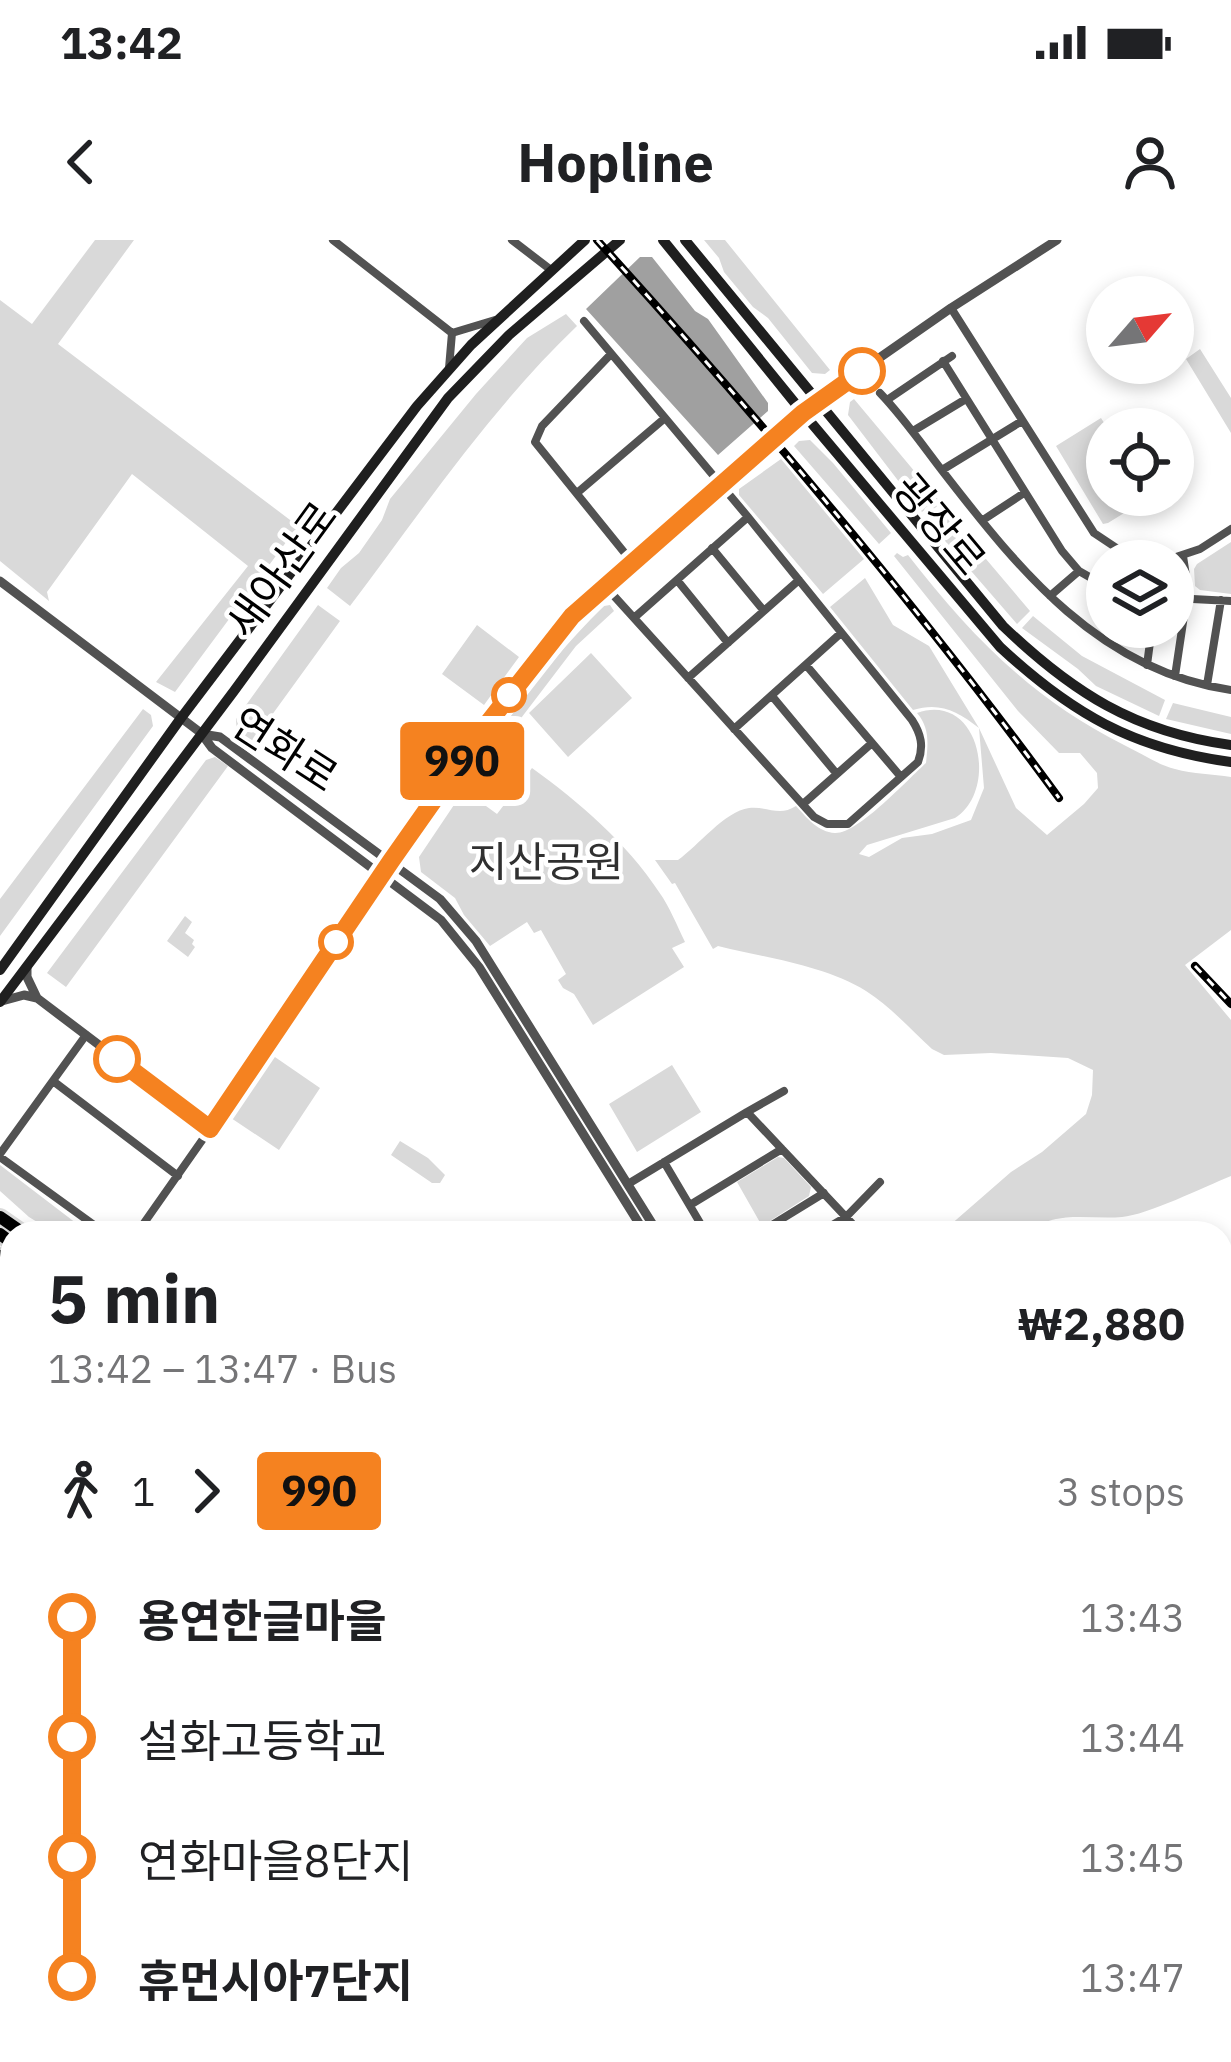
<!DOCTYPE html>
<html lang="en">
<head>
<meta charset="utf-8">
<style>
  body { margin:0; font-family:"IBM Plex Sans","Noto Sans KR",sans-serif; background:#f2f2f2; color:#202124; height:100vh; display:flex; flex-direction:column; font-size:45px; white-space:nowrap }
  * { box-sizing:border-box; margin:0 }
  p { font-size:39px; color:#757577 }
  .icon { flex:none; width:66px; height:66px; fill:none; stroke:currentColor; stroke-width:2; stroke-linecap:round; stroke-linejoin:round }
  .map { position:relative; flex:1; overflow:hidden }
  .side { position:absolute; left:0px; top:981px; width:1233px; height:843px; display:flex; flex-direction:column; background:#fff; border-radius:36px 36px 0 0; box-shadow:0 6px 18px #0003 }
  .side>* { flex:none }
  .badge { padding:0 24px; border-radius:9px; font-size:42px; line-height:78px }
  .needle { width:78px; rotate:62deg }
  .controls { position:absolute; left:1086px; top:36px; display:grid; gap:24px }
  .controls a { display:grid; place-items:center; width:108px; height:108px; border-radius:50%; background:#fff; box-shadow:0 6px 18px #0003; font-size:60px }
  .map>.badge { position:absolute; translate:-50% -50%; box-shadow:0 0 0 6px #fff }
  .legs { display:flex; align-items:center; gap:18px; height:132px; padding:0 48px; font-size:39px }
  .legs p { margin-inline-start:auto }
  .head { display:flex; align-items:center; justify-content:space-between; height:204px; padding:0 48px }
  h1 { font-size:66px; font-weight:700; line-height:90px }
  ul { padding:0 48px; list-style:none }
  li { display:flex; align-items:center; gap:42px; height:120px; font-size:45px }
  li i { display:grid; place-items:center; width:18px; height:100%; margin:0 15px; background:currentColor }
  li i::after { content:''; width:30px; height:30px; margin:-15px; border:9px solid; border-radius:50%; background:#fff }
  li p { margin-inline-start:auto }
  li:first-child i { background:linear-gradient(#0000 50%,currentColor 0) }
  li:last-child i { background:linear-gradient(currentColor 50%,#0000 0) }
  .status { display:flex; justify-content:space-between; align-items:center; height:84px; padding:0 60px; background:#fff; direction:ltr }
  .status svg { height:33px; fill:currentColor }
  header { display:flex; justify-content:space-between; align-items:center; height:156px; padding:0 48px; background:#fff; font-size:54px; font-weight:700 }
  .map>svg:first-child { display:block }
  .green { fill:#d9d9d9 }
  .water { fill:#a0a0a0 }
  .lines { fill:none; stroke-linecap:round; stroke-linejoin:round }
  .trunk-casing { stroke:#dbdbdb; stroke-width:18 }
  .minor { stroke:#525252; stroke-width:8 }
  .tertiary { stroke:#525252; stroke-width:9 }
  .secondary { stroke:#1f1f1f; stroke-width:10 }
  .trunk { stroke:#000; stroke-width:12 }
  .rail-casing { stroke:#000; stroke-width:8 }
  .rail { stroke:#fff; stroke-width:3; stroke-dasharray:9; stroke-linecap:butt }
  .line-1-casing { stroke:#fff; stroke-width:27 }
  .line-1 { stroke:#f58220; stroke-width:18 }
  .stop-1-dot { fill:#fff; stroke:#f58220; stroke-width:6 }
  .labels { text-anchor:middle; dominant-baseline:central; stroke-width:9; stroke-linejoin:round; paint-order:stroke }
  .street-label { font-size:42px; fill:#000; stroke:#fff }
  .park-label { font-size:42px; fill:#303030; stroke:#fff }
</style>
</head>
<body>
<div class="status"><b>13:42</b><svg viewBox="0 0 49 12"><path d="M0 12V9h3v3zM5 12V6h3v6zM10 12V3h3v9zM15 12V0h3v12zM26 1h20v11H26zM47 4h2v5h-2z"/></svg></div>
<header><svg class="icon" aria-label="back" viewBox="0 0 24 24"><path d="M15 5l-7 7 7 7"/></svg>Hopline<svg class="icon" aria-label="person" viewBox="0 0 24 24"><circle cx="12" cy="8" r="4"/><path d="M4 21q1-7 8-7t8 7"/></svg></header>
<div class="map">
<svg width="1231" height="1822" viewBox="0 0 1231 1822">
  <rect width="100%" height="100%" fill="#fff"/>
  <!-- green -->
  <path class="green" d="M 95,0 L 134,0 L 58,104 L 298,286 L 175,452 L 156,442 L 248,326 L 132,234 L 47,352 L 49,361 L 0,321 L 0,60 L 32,84 Z
    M 704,0 L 725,0 L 830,130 L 825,134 L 812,133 L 768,78 L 753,67 L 724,32 L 719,18 Z
    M 566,74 L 577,86 C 490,169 422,271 350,366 L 327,348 L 341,328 L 359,313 L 382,280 L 390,259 L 476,154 L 527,98 Z
    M 1200,109 L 1231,158 L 1231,193 L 1186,119 Z
    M 854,159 L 941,263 L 930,272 L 927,268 L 922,272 L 848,175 L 850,162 Z
    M 1101,178 L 1108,189 L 1107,255 L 1150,257 L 1108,283 L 1103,284 L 1056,206 Z
    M 810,200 L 833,223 L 891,293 L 879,304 L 794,206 L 799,201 Z
    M 781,219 L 864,319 L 823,354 L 739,255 L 739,249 Z
    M 947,273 L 1030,371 L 1017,384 L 933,287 L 933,280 Z
    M 1231,302 L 1231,354 L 1200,350 L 1195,346 L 1194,329 L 1197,324 Z
    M 897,313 L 903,317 L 908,315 C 971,396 1032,459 1124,505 C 1141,513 1158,525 1175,529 C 1193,534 1213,534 1231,537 L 1231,690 L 1185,725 L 1231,780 L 1231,936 C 1204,947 1147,975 1122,977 C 1090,980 1054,969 1029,993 L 941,993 L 1011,932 L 1042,912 L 1086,874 L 1092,855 L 1093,830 L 1068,818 L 991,813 L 944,815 L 932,809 C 911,790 890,766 866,751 C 824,725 766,718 718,706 L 713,709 L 675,643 L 672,644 L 655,620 L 678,620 C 698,606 725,571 749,568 C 768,566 779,577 796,566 C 807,578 818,592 835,593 C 858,594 908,539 926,523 C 928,504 930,488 917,473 C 979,451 1000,549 955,578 L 867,605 L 859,614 L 869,617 L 902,598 L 932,594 L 971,580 L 984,548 L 979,488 C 957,471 940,462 913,470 L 830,367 L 865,338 L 893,385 L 929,406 L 979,488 L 1016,568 L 1047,595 L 1084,564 L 1098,548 L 1097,533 L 1080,513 L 1059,513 L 1018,471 L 894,316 Z
    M 318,365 L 340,381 L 251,504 L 237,496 L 236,479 Z
    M 610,365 L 614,371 L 576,406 L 512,490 L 505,484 C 535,442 566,403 604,366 Z
    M 1033,376 L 1082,416 L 1165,460 L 1159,476 L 1096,446 L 1078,429 L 1022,388 Z
    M 477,385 L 519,417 L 484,465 L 442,434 Z
    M 591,413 L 632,458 L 568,517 L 529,473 Z
    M 1173,463 L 1231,477 L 1231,494 L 1166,479 Z
    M 143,469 L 151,475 L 153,486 L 0,696 L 0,659 Z
    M 215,517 L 228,526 L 66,747 L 47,733 L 206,520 Z
    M 532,528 C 579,562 627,603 659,652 C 670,667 677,686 685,702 L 672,708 L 684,727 L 593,785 L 574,754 L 563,748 L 558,740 L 566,734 L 541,690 L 534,693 L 527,682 L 490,706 L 464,675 L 455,658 L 421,632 L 419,617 L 464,550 L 497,574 Z
    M 185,676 L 192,682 L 185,693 L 194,700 L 192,704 L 195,707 L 188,717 L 167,701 Z
    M 272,815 L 320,848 L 279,910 L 228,876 Z
    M 672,825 L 701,872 L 637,912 L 609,864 Z
    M 400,901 L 428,918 L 445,935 L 440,943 L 432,943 L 391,915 Z
    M 778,917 L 784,918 L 811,947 L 809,956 L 762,986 L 737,942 Z
    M 0,925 L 89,993 L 55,993 L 29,977 L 0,951 Z
    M 12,1244 L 12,1305 L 0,1320 L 0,1249 Z"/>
  <!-- water -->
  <path class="water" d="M 640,17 L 652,17 L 695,71 L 708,79 L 768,163 L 768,171 L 718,215 L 586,69 Z"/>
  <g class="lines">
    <!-- trunk casing -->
    <g class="trunk-casing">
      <path id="trunk" d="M 0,977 L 23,993
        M 0,994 L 12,1003
        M 0,1016 L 12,1024
        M 0,1033 L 12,1041
        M 701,1812 L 703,1822
        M 735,1812 L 740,1822
        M 749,1812 L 755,1822
        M 768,1812 L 773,1822
        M 900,1822 L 906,1812"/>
    </g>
    <!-- minor -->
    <path class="minor" d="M 333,0 L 452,93
      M 512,0 L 551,30
      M 951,68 L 1094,293 L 1130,317 L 1148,321
      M 584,81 L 748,277 L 912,480 C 921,494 924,506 918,522 L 848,584 L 827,584 L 814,577 L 605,346
      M 452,93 L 495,80
      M 611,114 L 542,186 L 535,202 L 632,322
      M 943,121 L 1062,311 L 1079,331 L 1107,347
      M 449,128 L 452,93
      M 880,153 C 904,178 923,206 944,233 C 1020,331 1100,431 1231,450
      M 887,160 L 952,116
      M 913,191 L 966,159
      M 942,230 L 1022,181
      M 577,253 L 665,178
      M 983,280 L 1024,253
      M 712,308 L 764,371
      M 1164,321 L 1200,309 L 1231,289
      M 677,340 L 728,403
      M 1050,356 L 1079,331
      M 1173,358 L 1231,361
      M 635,377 L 748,277
      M 806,425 L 901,537
      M 1147,425 L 1152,387
      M 1175,436 L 1188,349 L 1183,316
      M 688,438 L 799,340
      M 1207,445 L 1221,360
      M 772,456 L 836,533
      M 734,489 L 841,393
      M 803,564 L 872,503
      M 53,841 L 178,936
      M 747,872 L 784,851
      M 0,914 L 86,795
      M 0,917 L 105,993
      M 664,922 L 706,993
      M 628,944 L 747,872 L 861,993
      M 690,965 L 782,909
      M 137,993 L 210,889
      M 759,993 L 824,953
      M 819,993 L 846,977 L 880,942
      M 1221,1712 L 1231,1703
      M 1221,1739 L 1231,1751
      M 1048,1822 L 1060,1812"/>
    <!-- tertiary -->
    <path class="tertiary" d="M 0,341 L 201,493 L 212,508 L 441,680 L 479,727 L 645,993
      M 202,494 L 220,497 L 440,659 L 476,701 L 658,993
      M 27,727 L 27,737 L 37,758 L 210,889 L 488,483 L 572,376 L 816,162 L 951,68 L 1057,0
      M 2,761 L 24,755 L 37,758
      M 1221,1104 L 1231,1104
      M 0,1584 L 12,1589
      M 347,1812 L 355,1822
      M 1167,1812 L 1175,1822
      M 1182,1812 L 1190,1822
      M 1213,1822 L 1231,1807"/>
    <!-- secondary -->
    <path class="secondary" d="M 663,0 L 803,173 L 1000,407 C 1071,473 1133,509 1231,522
      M 685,0 L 1003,386 C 1072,452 1134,492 1231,505
      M 0,730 L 181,478 L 417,166 L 471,105 L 585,0
      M 0,762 L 234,451 L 448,158 L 509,95 L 620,0
      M 1221,1500 L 1231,1492
      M 1221,1530 L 1231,1521
      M 837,1822 L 849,1812
      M 878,1822 L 891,1812"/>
    <!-- trunk -->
    <use href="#trunk" class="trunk"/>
    <!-- rail casing -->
    <g class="rail-casing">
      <path id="rail" d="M 597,0 C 759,178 916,363 1059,558
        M 1195,726 L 1231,764"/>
    </g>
    <!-- rail -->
    <use href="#rail" class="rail"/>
  </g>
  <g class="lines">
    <!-- line-1 casing -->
    <g class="line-1-casing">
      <path id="line-1" d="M 117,819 L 210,889 L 391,621 L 488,483 L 572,376 L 803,173 L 862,131"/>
    </g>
    <!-- line-1 -->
    <use href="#line-1" class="line-1"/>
  </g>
  <!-- markers -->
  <g class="stop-1-dot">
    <circle cx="862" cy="131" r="21"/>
    <circle cx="509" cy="455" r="15"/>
    <circle cx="336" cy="702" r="15"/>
    <circle cx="117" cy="819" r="21"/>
  </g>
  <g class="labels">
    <!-- street labels -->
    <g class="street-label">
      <text transform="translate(940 284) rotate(50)">광장로</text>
      <text transform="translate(281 329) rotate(-54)">새아산로</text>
      <text transform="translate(285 509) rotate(33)">연화로</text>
    </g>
    <!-- park labels -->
    <g class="park-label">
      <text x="546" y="621">지산공원</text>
    </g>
  </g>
</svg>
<div class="controls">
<a><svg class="needle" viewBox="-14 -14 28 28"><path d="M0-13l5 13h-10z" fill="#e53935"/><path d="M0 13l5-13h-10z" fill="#757577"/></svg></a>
<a><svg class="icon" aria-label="locate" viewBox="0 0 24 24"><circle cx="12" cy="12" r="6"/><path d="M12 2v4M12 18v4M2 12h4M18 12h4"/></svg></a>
<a><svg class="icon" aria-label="layers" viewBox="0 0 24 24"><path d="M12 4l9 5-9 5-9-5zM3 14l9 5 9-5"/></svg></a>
</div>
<b class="badge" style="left:462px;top:521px;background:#f58220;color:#111">990</b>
<section class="side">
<div class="head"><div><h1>5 min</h1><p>13:42 – 13:47 · Bus</p></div><b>₩2,880</b></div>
<div class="legs"><svg class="icon" aria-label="walk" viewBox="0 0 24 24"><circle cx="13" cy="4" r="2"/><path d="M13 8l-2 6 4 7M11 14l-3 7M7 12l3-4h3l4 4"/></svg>1<svg class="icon" aria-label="forward" viewBox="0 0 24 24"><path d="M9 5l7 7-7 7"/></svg><b class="badge" style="background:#f58220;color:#111">990</b><p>3 stops</p></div>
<ul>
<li><i style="color:#f58220"></i><b>용연한글마을</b><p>13:43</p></li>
<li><i style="color:#f58220"></i><span>설화고등학교</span><p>13:44</p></li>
<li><i style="color:#f58220"></i><span>연화마을8단지</span><p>13:45</p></li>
<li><i style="color:#f58220"></i><b>휴먼시아7단지</b><p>13:47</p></li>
</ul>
</section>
</div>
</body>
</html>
